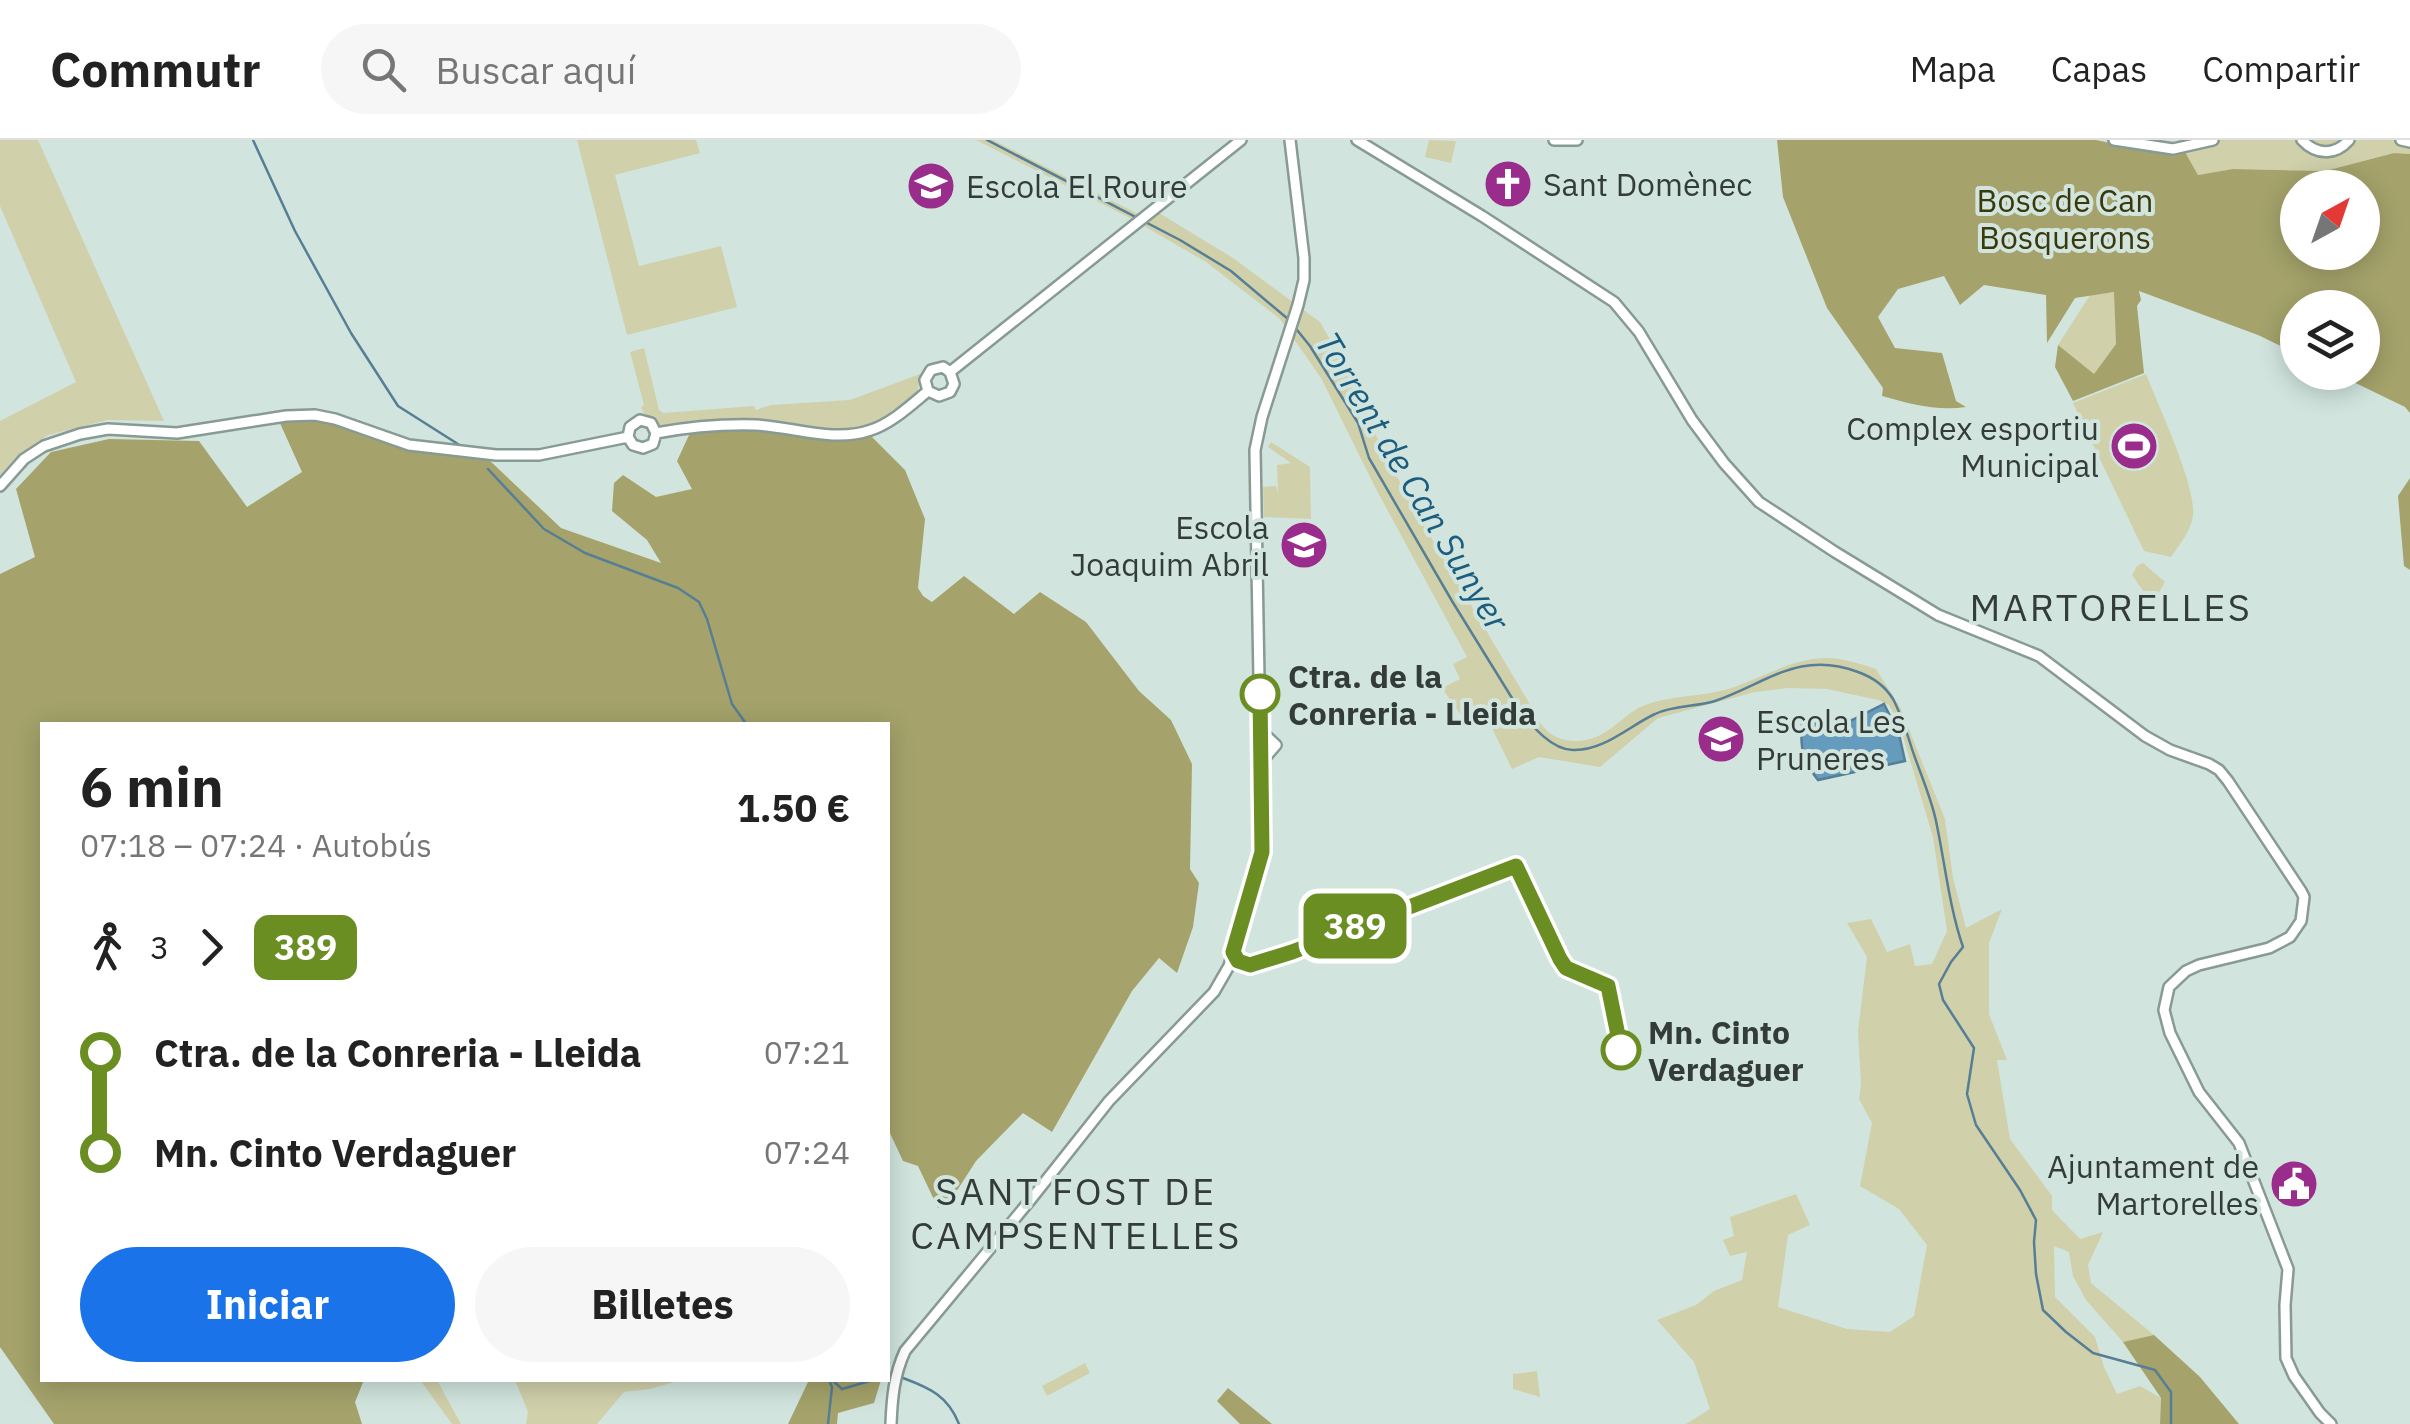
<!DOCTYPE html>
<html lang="es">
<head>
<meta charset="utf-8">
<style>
  body { margin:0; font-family:"IBM Plex Sans",sans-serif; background:#f6f6f6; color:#222; height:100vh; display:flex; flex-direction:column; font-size:38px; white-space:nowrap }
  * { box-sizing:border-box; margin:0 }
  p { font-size:32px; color:#767676 }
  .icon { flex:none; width:55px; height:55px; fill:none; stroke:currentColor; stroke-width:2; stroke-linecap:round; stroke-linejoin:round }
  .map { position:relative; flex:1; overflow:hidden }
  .sheet { position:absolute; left:40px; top:582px; width:850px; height:660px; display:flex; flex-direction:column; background:#fff; border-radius:0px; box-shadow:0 5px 25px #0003 }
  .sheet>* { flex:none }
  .badge { padding:0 20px; border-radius:15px; font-size:35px; line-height:65px }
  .needle { width:65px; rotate:40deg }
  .buttons { position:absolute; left:2280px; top:30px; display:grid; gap:20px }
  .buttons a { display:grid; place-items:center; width:100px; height:100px; border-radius:50%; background:#fff; box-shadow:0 5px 25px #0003; font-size:50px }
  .map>.badge { position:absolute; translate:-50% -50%; box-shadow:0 0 0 5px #fff }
  .legs { display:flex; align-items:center; gap:15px; height:110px; padding:0 40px; font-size:32px }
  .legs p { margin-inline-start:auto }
  .summary { display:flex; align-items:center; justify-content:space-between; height:170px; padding:0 40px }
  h1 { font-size:55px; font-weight:700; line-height:75px }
  .primary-button { display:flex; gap:20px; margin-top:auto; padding:20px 40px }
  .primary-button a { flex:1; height:115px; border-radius:60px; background:#1a73e8; color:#fff; font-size:40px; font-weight:700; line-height:115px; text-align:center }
  .primary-button a+a { background:#f6f6f6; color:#222 }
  ul { padding:0 40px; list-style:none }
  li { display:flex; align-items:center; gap:35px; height:100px; font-size:38px }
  li i { display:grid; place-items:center; width:15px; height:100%; margin:0 12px; background:currentColor }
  li i::after { content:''; width:25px; height:25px; margin:-12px; border:8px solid; border-radius:50%; background:#fff }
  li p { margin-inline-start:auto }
  li:first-child i { background:linear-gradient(#0000 50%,currentColor 0) }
  li:last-child i { background:linear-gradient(currentColor 50%,#0000 0) }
  header { display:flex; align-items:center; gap:60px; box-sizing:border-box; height:140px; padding:0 50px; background:#fff; border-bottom:2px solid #e0e0e0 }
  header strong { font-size:48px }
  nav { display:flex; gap:55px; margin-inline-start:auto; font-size:35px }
  .search { width:700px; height:90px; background:#f6f6f6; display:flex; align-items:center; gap:25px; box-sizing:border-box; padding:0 35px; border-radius:55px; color:#767676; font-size:38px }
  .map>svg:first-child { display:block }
  .green { fill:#d0d0ab }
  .forest { fill:#a5a36b; fill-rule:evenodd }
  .water { fill:#659bbd; stroke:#567e95; stroke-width:2.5 }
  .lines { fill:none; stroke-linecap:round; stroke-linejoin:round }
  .stream { stroke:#567e95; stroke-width:2.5 }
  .tertiary-casing { stroke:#879a93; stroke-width:14 }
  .tertiary { stroke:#fff; stroke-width:9 }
  .line-1-casing { stroke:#fff; stroke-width:22 }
  .line-1 { stroke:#6b8e23; stroke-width:15 }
  .stop-1-dot { fill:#fff; stroke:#6b8e23; stroke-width:5 }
  .labels { text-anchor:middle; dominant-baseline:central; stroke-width:8; stroke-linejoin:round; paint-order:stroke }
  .poi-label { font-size:32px; fill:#343c39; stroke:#d1e5de; text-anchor:start }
  .park-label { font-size:32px; fill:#3b390b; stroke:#d1e5de }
  .stop-label { font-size:32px; font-weight:bold; fill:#343c39; stroke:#d1e5de; text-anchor:start }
  .water-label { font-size:35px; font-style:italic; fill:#1b5d7f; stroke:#d1e5de }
  .quarter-label { font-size:38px; letter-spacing:2.5px; fill:#343c39; stroke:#d1e5de }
</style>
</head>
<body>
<header>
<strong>Commutr</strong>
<div class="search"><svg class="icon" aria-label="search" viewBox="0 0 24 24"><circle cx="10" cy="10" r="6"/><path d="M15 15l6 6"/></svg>Buscar aquí</div>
<nav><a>Mapa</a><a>Capas</a><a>Compartir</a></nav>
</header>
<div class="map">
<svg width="2410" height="1284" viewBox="0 0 2410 1284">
  <rect width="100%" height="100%" fill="#d1e5de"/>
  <!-- green -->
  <path class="green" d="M 0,0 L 38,0 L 164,281 L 108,280 L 48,295 L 15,318 L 0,335 L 0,281 L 76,242 L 0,66 Z
    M 577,0 L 696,0 L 700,13 L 615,35 L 639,126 L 721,106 L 737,167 L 627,195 Z
    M 976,0 L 993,0 L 1150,80 L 1159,73 L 1233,118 L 1320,182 L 1340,217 L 1357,258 L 1410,362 L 1528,561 C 1538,583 1549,602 1578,601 C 1610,599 1620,575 1645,565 C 1671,555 1702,557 1728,549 C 1764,538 1799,513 1839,519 C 1851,521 1864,525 1876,529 L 1900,567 L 1945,679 L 1953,738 L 1966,788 L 2002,769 L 1989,803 L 1989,874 L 2007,920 L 1997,920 L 2010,999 L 2052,1056 L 2052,1070 L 2080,1099 L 2103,1092 L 2088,1125 L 2091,1143 L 2154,1195 L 2123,1202 L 2086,1160 L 2073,1136 L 2069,1112 L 2054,1106 L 2055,1157 L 2095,1197 L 2104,1227 L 2117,1254 L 2140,1246 L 2161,1258 L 2160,1284 L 1686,1284 L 1710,1269 L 1694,1222 L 1657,1180 L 1696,1165 L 1714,1151 L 1742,1140 L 1747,1112 L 1730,1116 L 1723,1100 L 1734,1096 L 1730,1077 L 1796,1054 L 1810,1085 L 1788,1095 L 1778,1167 L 1847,1189 L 1890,1192 L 1914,1176 L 1927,1105 L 1899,1069 L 1860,1046 L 1872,983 L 1859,959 L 1861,944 L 1858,891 L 1867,817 L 1847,783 L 1871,779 L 1887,812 L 1910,804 L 1915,826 L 1932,824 L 1947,791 L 1933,697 L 1899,583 L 1889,565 L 1878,560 L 1827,549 L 1787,548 L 1755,552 L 1658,578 L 1600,627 L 1539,617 L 1512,629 L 1488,580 L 1460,574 L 1442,548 L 1460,539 L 1453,524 L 1467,517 L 1376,349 L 1321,238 L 1280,179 L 1206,122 L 1132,79 Z
    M 1429,0 L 1456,1 L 1451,23 L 1425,17 Z
    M 2196,0 L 2410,0 L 2410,14 L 2394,13 L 2325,31 L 2233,29 L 2198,35 L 2185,12 L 2184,4 Z
    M 2115,152 L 2116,204 L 2093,235 L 2058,205 L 2090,155 Z
    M 644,208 L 659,270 L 663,273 L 754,266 L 756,270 L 771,265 L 850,260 L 923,233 L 916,254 L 868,288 L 846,290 L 734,279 L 662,286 L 645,274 L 641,268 L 644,265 L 630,212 Z
    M 2146,234 C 2158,265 2197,347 2193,376 C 2191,391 2179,405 2171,417 L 2144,411 L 2073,263 Z
    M 1271,302 L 1310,327 L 1311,379 L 1264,377 L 1263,347 L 1276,346 L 1278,354 L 1277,325 L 1291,323 L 1268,307 Z
    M 2143,423 L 2165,442 L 2152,464 L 2132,435 L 2137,426 Z
    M 1085,1223 L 1090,1233 L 1047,1256 L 1042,1246 Z
    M 1537,1231 L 1540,1257 L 1513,1249 L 1513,1234 Z
    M 420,1240 L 437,1240 L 461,1284 L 452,1284 Z
    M 515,1240 L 681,1240 L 650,1249 L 624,1252 L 597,1284 L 526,1284 L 528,1272 Z"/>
  <!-- forest -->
  <path class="forest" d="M 1777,0 L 2096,0 L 2152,12 L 2168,14 L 2185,12 L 2198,35 L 2233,29 L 2325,31 L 2394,13 L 2410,14 L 2410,273 L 2405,267 L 2335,233 L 2362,232 L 2362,168 L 2298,168 L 2297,214 L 2258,195 L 2139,151 L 2141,160 L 2137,166 L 2144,233 L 2073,261 L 2055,227 L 2058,205 L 2094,234 L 2116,204 L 2114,152 L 2075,158 L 2047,203 L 2046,155 L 1984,145 L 1960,165 L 1944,136 L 1898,149 L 1878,177 L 1895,208 L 1942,213 L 1956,261 L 1966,267 C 1936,271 1910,264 1882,256 L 1883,248 L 1827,168 L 1783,57 ZM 2298,48 L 2362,48 L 2362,112 L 2298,112 Z
    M 306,278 L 333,282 L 408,310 L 488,319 L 561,388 L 661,423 L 647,400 L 612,371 L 614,343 L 623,335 L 656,357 L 692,349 L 677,321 L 690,293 L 745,289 L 833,300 L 872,297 L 905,330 L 925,379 L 918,448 L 923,456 L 932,462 L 964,436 L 1014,474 L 1040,452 L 1086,482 L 1139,551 L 1171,580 L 1192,624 L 1190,729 L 1199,743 L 1193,787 L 1177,833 L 1159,818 L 1132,851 L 1052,992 L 1023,973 L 976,1021 L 958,1049 L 938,1068 L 918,1026 L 903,1021 L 888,989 L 888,585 L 42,585 L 42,1240 L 364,1240 L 355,1262 L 362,1284 L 54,1284 L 0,1207 L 0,434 L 35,417 L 16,349 L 51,312 L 109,299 L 199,301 L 247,367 L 302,332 L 279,281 Z
    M 2410,338 L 2410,430 L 2404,426 L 2398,356 Z
    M 2154,1195 L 2200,1237 L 2239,1284 L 2160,1284 L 2161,1258 L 2123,1202 Z
    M 809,1240 L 881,1240 L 874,1263 L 838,1273 L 837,1284 L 788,1284 Z
    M 1228,1248 L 1272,1284 L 1240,1284 L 1217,1261 Z"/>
  <!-- water -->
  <path class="water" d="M 1884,564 L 1899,594 L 1905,621 L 1818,640 C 1802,620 1800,608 1802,582 L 1833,583 L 1852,580 Z"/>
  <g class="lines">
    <!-- stream -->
    <path class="stream" d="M 253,0 L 295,91 L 351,193 L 398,266 L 461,306
      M 987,0 L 1180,100 L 1231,131 L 1288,179
      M 1293,185 L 1310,206 L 1358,283 L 1369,318 L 1452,461 L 1520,571 C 1532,586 1552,610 1573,610 C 1604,611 1629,586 1655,574 C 1673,565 1696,567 1715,561 C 1767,543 1799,510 1858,532 C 1872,537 1885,546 1893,559 C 1901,574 1907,593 1912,609 C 1920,633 1931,657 1936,681 C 1945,723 1949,766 1963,807 L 1951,822 L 1939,844 L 1943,860 L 1974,908 L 1967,954 L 1976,985 L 2020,1050 L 2036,1080 L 2034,1102 L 2036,1134 L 2043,1170 L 2066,1192 L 2093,1213 L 2155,1230 L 2171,1252 L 2171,1284
      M 488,329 L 544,389 L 585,413 L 678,448 L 699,462 L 707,479 L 732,564 L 747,585
      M 903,1238 C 930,1248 948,1256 959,1284
      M 832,1240 L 842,1249 L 873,1240
      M 828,1284 L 832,1247 L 829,1240"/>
    <!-- tertiary casing -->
    <g class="tertiary-casing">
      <path id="tertiary" d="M 1357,0 L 1482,76 L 1614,162 L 1639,192 L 1692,280 L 1724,323 L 1759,362 L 1835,412 L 1938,475 L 2039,516 L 2145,596 L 2170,610 L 2209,624 L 2219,630 L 2228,641 L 2301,751 L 2304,757 L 2301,781 L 2290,797 L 2269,808 L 2199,825 L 2186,831 L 2169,847 L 2164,870 L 2170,893 L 2199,952 L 2239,1003 L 2288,1129 L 2285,1165 L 2286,1218 L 2294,1236 L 2320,1273 L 2331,1284
        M 1554,0 L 1577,0
        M 2114,0 L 2173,9 L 2213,0
        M 2302,0 C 2316,15 2335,16 2349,0
        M 2401,0 L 2410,2
        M 950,232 L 1241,0
        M 928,251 L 939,256 L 950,252 L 954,244 L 950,232
        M 928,251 L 925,240 L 931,230 L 943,227 L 950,232
        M 656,293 C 689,287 723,284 756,285 C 794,287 834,303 871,290 C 892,283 911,265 928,251
        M 628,297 L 630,287 L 640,280 L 651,283 L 656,293
        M 628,297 L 633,305 L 643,308 L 653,304 L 656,293
        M 0,346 L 24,319 L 44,306 L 80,294 L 108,289 L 177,293 L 286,276 L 315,275 L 335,279 L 409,305 L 496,315 L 539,315 L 628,297
        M 1261,591 L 1276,605 L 1262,621
        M 1234,813 L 1238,821 L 1250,825
        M 891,1284 C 892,1258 894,1235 905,1211 L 1032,1058 L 1109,961 L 1214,852 L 1229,826 L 1262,712 L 1255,310 L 1262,277 L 1298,165 L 1304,140 L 1304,118 L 1290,0"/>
    </g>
    <!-- tertiary -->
    <use href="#tertiary" class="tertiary"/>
  </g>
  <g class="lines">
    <!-- line-1 casing -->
    <g class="line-1-casing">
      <path id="line-1" d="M 1260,554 L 1262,712 L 1233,812 L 1238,821 L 1250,825 L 1292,812 L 1516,726 L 1560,819 L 1566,828 L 1608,846 L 1621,910"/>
    </g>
    <!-- line-1 -->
    <use href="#line-1" class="line-1"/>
  </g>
  <!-- icons -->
  <defs>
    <g id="church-disc" transform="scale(2.5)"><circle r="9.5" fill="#9a2c8c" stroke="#d1e5de"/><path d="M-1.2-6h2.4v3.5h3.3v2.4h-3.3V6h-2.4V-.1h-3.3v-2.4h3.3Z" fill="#fff"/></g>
    <g id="school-disc" transform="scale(2.5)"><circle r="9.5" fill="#9a2c8c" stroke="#d1e5de"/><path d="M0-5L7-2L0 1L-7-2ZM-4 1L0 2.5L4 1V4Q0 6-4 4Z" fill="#fff"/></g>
    <g id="stadium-disc" transform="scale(2.5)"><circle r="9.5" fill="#9a2c8c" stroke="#d1e5de"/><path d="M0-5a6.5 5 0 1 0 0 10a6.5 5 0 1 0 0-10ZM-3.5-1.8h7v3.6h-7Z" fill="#fff"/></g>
    <g id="civic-disc" transform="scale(2.5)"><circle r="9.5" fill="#9a2c8c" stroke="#d1e5de"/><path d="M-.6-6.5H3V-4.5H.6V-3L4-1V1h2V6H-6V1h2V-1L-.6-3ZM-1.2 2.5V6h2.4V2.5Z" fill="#fff"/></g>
  </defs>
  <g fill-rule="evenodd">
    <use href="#church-disc" x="1508" y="44"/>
    <use href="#school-disc" x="931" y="46"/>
    <use href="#stadium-disc" x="2134" y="306"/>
    <use href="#school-disc" x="1304" y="405"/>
    <use href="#school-disc" x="1721" y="599"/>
    <use href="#civic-disc" x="2294" y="1044"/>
  </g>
  <!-- markers -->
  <g class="stop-1-dot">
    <circle cx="1260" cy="554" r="18"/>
    <circle cx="1621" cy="910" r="18"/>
  </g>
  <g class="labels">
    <!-- poi labels -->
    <g class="poi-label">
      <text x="1543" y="44">Sant Domènec</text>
      <text x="966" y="46">Escola El Roure</text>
      <text x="2099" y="288" text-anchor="end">Complex esportiu<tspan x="2099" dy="37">Municipal</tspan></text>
      <text x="1269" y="387" text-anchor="end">Escola<tspan x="1269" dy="37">Joaquim Abril</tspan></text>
      <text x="1756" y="581">Escola Les<tspan x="1756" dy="37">Pruneres</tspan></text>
      <text x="2259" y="1026" text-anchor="end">Ajuntament de<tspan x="2259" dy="37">Martorelles</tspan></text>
    </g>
    <!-- park labels -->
    <g class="park-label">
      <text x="2065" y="60">Bosc de Can<tspan x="2065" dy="37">Bosquerons</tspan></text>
    </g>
    <!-- stop labels -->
    <g class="stop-label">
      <text x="1288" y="536">Ctra. de la<tspan x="1288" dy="37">Conreria - Lleida</tspan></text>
      <text x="1648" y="892">Mn. Cinto<tspan x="1648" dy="37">Verdaguer</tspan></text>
    </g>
    <!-- water labels -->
    <g class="water-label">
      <text transform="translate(1413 341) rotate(59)">Torrent de Can Sunyer</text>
    </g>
    <!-- quarter labels -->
    <g class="quarter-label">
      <text x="2111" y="466">MARTORELLES</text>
      <text x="1076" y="1050">SANT FOST DE<tspan x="1076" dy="44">CAMPSENTELLES</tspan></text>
    </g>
  </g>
</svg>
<div class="buttons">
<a><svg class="needle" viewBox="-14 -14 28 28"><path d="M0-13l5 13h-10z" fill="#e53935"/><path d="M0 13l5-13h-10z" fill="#767676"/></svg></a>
<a><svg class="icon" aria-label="layers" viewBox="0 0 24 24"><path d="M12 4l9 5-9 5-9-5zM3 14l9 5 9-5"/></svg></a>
</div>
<b class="badge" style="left:1355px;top:786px;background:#6b8e23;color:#fff">389</b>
<section class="sheet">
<div class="summary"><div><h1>6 min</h1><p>07:18 – 07:24 · Autobús</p></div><b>1.50 €</b></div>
<div class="legs"><svg class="icon" aria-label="walk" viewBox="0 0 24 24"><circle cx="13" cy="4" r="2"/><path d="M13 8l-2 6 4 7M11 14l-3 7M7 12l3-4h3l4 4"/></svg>3<svg class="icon" aria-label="forward" viewBox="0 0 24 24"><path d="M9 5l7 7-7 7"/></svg><b class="badge" style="background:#6b8e23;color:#fff">389</b></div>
<ul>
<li><i style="color:#6b8e23"></i><b>Ctra. de la Conreria - Lleida</b><p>07:21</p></li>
<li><i style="color:#6b8e23"></i><b>Mn. Cinto Verdaguer</b><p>07:24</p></li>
</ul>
<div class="primary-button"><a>Iniciar</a><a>Billetes</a></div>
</section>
</div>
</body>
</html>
